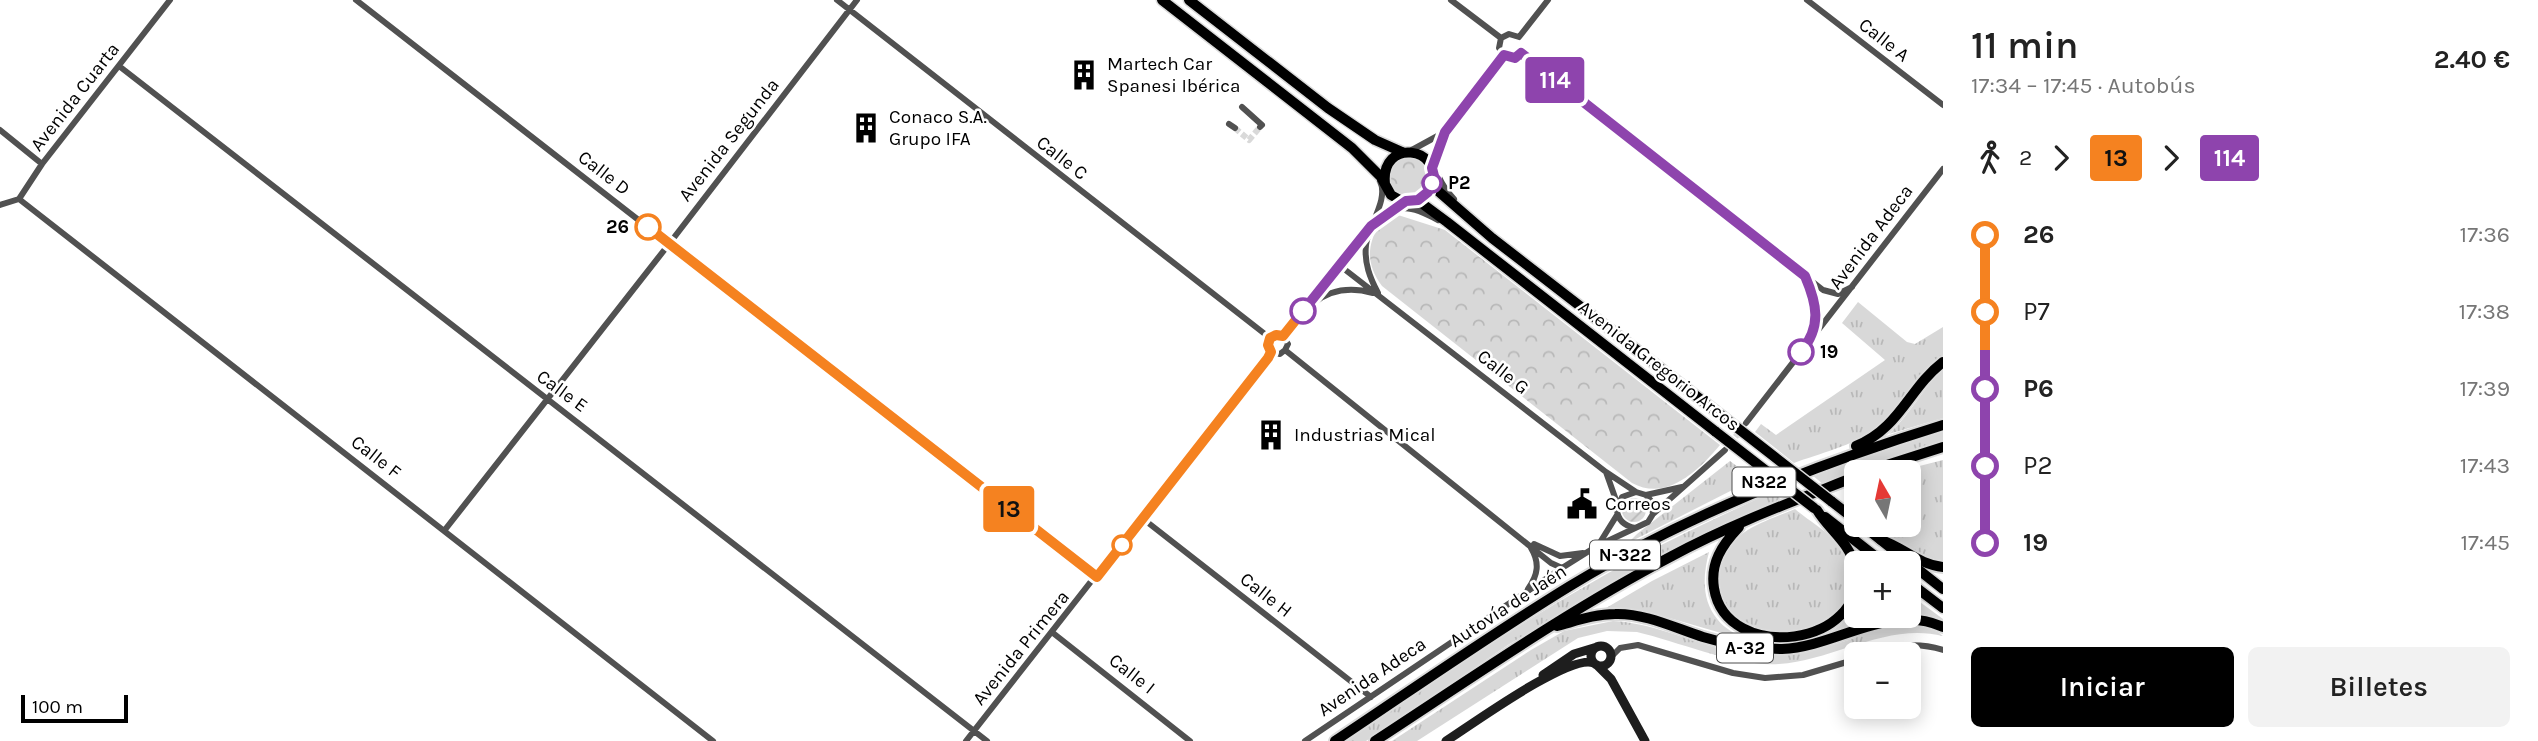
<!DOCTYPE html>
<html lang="es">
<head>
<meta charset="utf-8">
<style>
  body { margin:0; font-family:Karla,sans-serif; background:#f2f2f2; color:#222; height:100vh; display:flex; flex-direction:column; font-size:26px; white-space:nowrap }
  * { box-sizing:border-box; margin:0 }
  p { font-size:23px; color:#767676 }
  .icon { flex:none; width:38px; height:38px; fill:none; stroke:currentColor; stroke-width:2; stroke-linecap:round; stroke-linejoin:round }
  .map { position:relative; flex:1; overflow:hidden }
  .details { display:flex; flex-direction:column; background:#fff; width:595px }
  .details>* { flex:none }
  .badge { padding:0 14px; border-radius:5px; font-size:24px; line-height:46px }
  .needle { width:46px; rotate:351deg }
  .buttons { position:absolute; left:1844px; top:460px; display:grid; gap:14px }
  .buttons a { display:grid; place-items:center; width:77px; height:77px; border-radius:10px; background:#fff; box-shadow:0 4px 18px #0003; font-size:35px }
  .scale { position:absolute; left:21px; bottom:18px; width:107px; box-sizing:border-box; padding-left:7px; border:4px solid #000; border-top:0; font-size:19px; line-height:24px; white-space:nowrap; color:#000; -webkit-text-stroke:5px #fff; paint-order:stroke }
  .map>.badge { position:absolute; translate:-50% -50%; box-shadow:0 0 0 4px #fff }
  .legs { display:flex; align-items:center; gap:10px; height:77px; padding:0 28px; font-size:23px }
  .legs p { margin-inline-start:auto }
  .overview { display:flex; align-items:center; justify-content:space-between; height:119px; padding:0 28px }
  h1 { font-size:38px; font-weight:600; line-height:52px }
  .primary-button { display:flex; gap:14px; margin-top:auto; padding:14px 28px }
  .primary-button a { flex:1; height:80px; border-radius:10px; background:#000; color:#fff; font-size:28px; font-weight:600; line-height:80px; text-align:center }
  .primary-button a+a { background:#f2f2f2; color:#222 }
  ul { padding:0 28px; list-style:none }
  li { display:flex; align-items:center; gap:24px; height:77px; font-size:26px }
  li i { display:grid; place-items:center; width:10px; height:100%; margin:0 9px; background:currentColor }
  li i::after { content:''; width:18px; height:18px; margin:-9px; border:5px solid; border-radius:50%; background:#fff }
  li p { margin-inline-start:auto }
  li:first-child i { background:linear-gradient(#0000 50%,currentColor 0) }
  li:last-child i { background:linear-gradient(currentColor 50%,#0000 0) }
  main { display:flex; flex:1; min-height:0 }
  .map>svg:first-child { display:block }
  .grass { fill:url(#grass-tufts) }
  .forest { fill:url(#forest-crowns) }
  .garden { fill:url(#garden-furrows) }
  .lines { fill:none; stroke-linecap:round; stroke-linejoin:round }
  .street-tunnel { stroke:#d9d9d9; stroke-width:6; stroke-dasharray:6 3; stroke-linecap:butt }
  .primary-casing { stroke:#dbdbdb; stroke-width:13 }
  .highway-casing { stroke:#dbdbdb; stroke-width:14 }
  .street { stroke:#515151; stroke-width:6 }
  .secondary { stroke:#1e1e1e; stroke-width:9 }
  .primary { stroke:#000; stroke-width:10 }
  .highway { stroke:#000; stroke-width:10 }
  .primary-bridge-casing { stroke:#dbdbdb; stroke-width:13; stroke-linecap:butt }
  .primary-bridge { stroke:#000; stroke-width:10 }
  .line-1-casing { stroke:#fff; stroke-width:16 }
  .line-2-casing { stroke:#fff; stroke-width:16 }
  .line-1 { stroke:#f58220; stroke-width:10 }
  .line-2 { stroke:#8e44ad; stroke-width:10 }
  .stop-2-dot { fill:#fff; stroke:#8e44ad; stroke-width:3.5 }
  .stop-1-dot { fill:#fff; stroke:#f58220; stroke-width:3.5 }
  .labels { text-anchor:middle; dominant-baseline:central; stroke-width:5; stroke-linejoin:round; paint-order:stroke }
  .shield { fill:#fff; stroke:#4c4c4c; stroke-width:2 }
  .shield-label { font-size:18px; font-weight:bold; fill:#000 }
  .street-label { font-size:19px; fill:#000; stroke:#fff }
  .poi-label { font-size:19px; fill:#000; stroke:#fff; text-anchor:start }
  .stop-label { font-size:19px; font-weight:bold; fill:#000; stroke:#fff; text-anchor:start }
</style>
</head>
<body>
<main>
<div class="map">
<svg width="1943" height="741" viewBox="0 0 1943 741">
  <defs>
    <pattern id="grass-tufts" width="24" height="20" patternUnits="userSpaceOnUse" patternTransform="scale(1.75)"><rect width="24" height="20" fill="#d8d8d8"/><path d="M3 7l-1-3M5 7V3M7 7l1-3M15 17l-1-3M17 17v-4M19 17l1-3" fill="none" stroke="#b8b8b8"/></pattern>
    <pattern id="forest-crowns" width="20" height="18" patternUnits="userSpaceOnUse" patternTransform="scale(1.75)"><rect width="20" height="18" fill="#d8d8d8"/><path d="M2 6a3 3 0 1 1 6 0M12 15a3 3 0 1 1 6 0" fill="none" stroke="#b8b8b8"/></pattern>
    <pattern id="garden-furrows" width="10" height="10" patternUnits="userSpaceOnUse" patternTransform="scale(1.75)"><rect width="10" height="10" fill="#d8d8d8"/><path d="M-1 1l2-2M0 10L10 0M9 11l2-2" fill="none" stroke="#b8b8b8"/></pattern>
  </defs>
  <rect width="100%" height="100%" fill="#fff"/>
  <!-- grass -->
  <path class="grass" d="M 1858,302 L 1907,342 L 1915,344 L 1943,327 L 1943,355 C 1913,374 1902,410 1874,430 C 1854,445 1818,454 1794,463 L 1755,432 L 1761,424 L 1776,435 L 1885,360 L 1842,323 Z
    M 1943,367 L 1943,418 L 1889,434 C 1910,414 1924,388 1943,367 Z
    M 1943,430 L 1943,442 L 1823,484 L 1812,475 Z
    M 1943,460 L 1943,564 L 1917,554 L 1875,525 L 1909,525 L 1909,472 L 1896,472 Z
    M 1730,461 L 1754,479 L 1628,543 L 1637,534 Z
    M 1772,492 L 1782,500 L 1611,584 L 1508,645 L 1366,741 L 1344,741 C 1426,687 1506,631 1591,583 C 1649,549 1710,521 1772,492 Z
    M 1795,509 C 1810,522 1833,534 1843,551 C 1849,560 1850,567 1850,577 C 1850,638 1760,649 1727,609 C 1722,603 1720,592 1718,584 C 1715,577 1718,571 1720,564 C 1731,530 1764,522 1795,509 Z
    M 1709,552 C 1703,575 1701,600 1718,620 C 1724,628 1736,634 1745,640 L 1666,617 L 1626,609 L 1601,611 L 1652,581 Z
    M 1909,594 L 1943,619 L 1943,621 L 1927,615 L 1909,613 Z
    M 1857,606 L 1857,616 L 1884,616 L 1827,635 L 1840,625 Z
    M 1613,621 C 1651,623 1684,639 1721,649 C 1747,655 1775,656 1801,652 C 1815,650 1829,646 1842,642 C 1874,632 1914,611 1943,636 C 1887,622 1835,660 1779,664 C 1738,667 1679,642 1637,632 L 1607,631 L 1578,638 L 1417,741 L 1392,741 L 1531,650 L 1564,631 Z"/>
  <!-- forest -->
  <path class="forest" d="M1389 177a20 20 0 1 1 40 0a20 20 0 1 1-40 0Z
    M 1398,215 L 1445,230 L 1720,445 C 1699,470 1667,502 1632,483 L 1382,286 C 1367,266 1366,247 1379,225 L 1383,226 Z"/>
  <!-- garden -->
  <path class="garden" d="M1622 510a12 12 0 1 1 24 0a12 12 0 1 1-24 0Z"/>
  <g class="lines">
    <!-- street-tunnel -->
    <path class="street-tunnel" d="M 1235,128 L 1249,140 L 1260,127
      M 1730,444 L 1746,423"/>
    <!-- primary casing -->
    <g class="primary-casing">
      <path id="primary" d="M 1162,0 L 1352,148 L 1381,177 L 1391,195 L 1400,200 L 1420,202 L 1447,222 L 1716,432
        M 1189,0 L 1328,108 L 1375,140 L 1402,152
        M 1434,176 L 1438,191 L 1492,238 L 1726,419
        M 1385,184 C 1380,137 1444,147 1432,185 C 1429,195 1421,199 1411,201
        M 1831,501 L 1857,521
        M 1825,517 L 1885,564
        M 1862,525 L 1943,589
        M 1909,582 L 1943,608"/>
    </g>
    <!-- highway casing -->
    <g class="highway-casing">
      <path id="highway" d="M 1856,446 C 1900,428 1909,388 1943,362
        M 1865,472 L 1943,447
        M 1739,527 C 1722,545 1710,563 1714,588 C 1726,665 1870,647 1855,567 C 1850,543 1829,530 1817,510
        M 1881,540 C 1903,547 1919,565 1943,567
        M 1557,626 C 1576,621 1595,614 1615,614 C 1645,613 1675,628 1703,637 C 1729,645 1754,649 1782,649 C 1837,647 1889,602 1943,627
        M 1335,741 C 1413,689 1490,635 1570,586 C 1686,515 1814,465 1943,425
        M 1375,741 C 1473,677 1569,610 1672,556 C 1731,524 1794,501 1857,476"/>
    </g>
    <!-- street -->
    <path class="street" d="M 356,0 L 1097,577
      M 837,0 L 1270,338
      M 1451,0 L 1501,38
      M 1807,0 L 1943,105
      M 1519,37 L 1548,0
      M 1501,38 L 1509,34 L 1519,37
      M 1501,38 L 1499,48 L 1504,56
      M 1521,53 L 1823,290 L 1838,294 L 1852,287
      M 1504,56 L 1515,58 L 1521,53
      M 119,66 L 987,741
      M 1242,107 L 1262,125 L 1260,127
      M 1229,124 L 1235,128
      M 0,130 L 42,164
      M 1410,151 L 1443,133
      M 19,199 L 713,741
      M 1454,199 C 1432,175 1432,161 1445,132 L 1504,56
      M 0,205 L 19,199 L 42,164 L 170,0
      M 1339,265 L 1606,472 L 1636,492
      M 1806,278 L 1816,310 L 1810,338
      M 1378,293 C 1370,278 1364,263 1366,245 C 1368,225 1389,200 1380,181
      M 1314,303 C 1331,289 1351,287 1373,293
      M 1283,336 L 1371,225 C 1399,204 1407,203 1438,220
      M 1285,350 L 1551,563 L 1562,568
      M 1271,352 L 1280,354 L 1285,350 L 1288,344 L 1283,336
      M 1746,423 L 1943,169
      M 1606,472 L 1617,503
      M 1646,495 L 1682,487
      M 1653,514 L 1725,450
      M 1142,518 L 1371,697
      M 444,531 L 669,244 L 857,0
      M 1534,544 L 1560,556 L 1583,553
      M 1599,544 L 1617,515
      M 1528,589 C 1538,575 1540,563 1531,548
      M 1053,633 L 1190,741
      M 1869,654 C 1895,645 1917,642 1943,650
      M 1611,657 L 1620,648 L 1638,645 L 1733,673 L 1765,678 L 1803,675 L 1857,659
      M 966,741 L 1271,352
      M 1305,741 L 1562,568 L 1597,546 L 1648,522 L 1653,514 L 1651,501 L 1646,495 L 1636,492 L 1622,497 L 1617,510 C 1618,521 1625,526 1635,528"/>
    <!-- secondary -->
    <path class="secondary" d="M1591 656a10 10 0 1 1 20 0a10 10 0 1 1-20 0Z
      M 1597,665 L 1611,679 L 1645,741
      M 1543,675 L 1574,654 L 1597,647
      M 1446,741 C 1471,725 1570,653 1594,663"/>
    <!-- primary -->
    <use href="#primary" class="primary"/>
    <!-- highway -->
    <use href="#highway" class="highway"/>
    <!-- primary-bridge casing -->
    <g class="primary-bridge-casing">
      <path id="primary-bridge" d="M 1726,419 L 1831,501
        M 1716,432 L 1814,508"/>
    </g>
    <!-- primary-bridge -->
    <use href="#primary-bridge" class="primary-bridge"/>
  </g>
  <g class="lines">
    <!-- line-1 casing -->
    <g class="line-1-casing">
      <path id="line-1" d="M 648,227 L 1097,577 L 1268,358 L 1271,352 L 1268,345 L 1270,338 L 1276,335 L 1283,336 L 1303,311"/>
    </g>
    <!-- line-2 casing -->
    <g class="line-2-casing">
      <path id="line-2" d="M 1303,311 L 1371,226 L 1406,201 L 1418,200 L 1428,192 L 1434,176 L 1432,168 L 1445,132 L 1504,55 L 1515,58 L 1521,53 L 1805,276 C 1817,304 1822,326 1801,352"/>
    </g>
    <!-- line-1 -->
    <use href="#line-1" class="line-1"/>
    <!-- line-2 -->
    <use href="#line-2" class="line-2"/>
  </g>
  <!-- icons -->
  <defs>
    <g id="building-bare" transform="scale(2.415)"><path d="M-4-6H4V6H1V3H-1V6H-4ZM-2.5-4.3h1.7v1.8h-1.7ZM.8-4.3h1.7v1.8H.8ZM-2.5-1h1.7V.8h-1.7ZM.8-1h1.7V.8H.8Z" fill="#000" stroke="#fff" stroke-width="2.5" paint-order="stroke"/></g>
    <g id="civic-bare" transform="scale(2.415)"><path d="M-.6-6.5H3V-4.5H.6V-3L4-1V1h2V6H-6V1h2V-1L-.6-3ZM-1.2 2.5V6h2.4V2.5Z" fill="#000" stroke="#fff" stroke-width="2.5" paint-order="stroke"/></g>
  </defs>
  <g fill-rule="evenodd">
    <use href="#building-bare" x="1084" y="75"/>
    <use href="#building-bare" x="866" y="128"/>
    <use href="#building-bare" x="1271" y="435"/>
    <use href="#civic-bare" x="1582" y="504"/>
  </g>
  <!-- markers -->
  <g class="stop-2-dot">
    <circle cx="1432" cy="183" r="9"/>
    <circle cx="1303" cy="311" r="12"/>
    <circle cx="1801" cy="352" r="12"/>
  </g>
  <g class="stop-1-dot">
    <circle cx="648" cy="227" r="12"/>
    <circle cx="1122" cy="545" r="9"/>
  </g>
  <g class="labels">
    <!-- shield labels -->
    <g class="shield">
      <rect x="1732.5" y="467.5" width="63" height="29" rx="5"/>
      <rect x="1590" y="540.5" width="70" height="29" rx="5"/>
      <rect x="1717" y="633.5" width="56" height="29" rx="5"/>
    </g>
    <g class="shield-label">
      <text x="1764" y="482">N322</text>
      <text x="1625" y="555">N-322</text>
      <text x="1745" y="648">A-32</text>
    </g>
    <!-- street labels -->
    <g class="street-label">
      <text transform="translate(1884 40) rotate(38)">Calle A</text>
      <text transform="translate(75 97) rotate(-52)">Avenida Cuarta</text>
      <text transform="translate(729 140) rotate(-52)">Avenida Segunda</text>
      <text transform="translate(1062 158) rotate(38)">Calle C</text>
      <text transform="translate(604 173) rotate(38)">Calle D</text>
      <text transform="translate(1871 237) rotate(-53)">Avenida Adeca</text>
      <text transform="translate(1659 366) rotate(38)">Avenida Gregorio Arcos</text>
      <text transform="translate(1503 372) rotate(38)">Calle G</text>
      <text transform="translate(562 391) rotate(36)">Calle E</text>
      <text transform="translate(376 457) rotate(38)">Calle F</text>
      <text transform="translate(1266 595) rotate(38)">Calle H</text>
      <text transform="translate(1508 606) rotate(-33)">Autovía de Jaén</text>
      <text transform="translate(1021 648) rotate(-51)">Avenida Primera</text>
      <text transform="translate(1132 674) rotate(38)">Calle I</text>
      <text transform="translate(1372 677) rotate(-34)">Avenida Adeca</text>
    </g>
    <!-- poi labels -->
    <g class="poi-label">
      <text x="1107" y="64">Martech Car<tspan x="1107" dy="22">Spanesi Ibérica</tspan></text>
      <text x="889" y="117">Conaco S.A.<tspan x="889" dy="22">Grupo IFA</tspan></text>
      <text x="1294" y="435">Industrias Mical</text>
      <text x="1605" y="504">Correos</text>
    </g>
    <!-- stop labels -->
    <g class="stop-label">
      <text x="1448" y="183">P2</text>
      <text x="629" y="227" text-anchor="end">26</text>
      <text x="1820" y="352">19</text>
    </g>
  </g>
</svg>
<div class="buttons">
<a><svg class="needle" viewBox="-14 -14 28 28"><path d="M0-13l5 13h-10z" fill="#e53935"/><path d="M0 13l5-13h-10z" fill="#767676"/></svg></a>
<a>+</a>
<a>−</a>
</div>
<div class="scale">100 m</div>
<b class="badge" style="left:1009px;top:509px;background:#f58220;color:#111">13</b>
<b class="badge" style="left:1555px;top:80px;background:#8e44ad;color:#fff">114</b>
</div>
<section class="details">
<div class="overview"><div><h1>11 min</h1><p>17:34 – 17:45 · Autobús</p></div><b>2.40 €</b></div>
<div class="legs"><svg class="icon" aria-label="walk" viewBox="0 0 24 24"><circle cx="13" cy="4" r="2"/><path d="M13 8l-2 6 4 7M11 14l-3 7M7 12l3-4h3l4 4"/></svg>2<svg class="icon" aria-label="forward" viewBox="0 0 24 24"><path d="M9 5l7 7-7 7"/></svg><b class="badge" style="background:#f58220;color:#111">13</b><svg class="icon" aria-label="forward" viewBox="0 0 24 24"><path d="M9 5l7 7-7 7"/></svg><b class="badge" style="background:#8e44ad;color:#fff">114</b></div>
<ul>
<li><i style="color:#f58220"></i><b>26</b><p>17:36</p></li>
<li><i style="color:#f58220"></i><span>P7</span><p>17:38</p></li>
<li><i style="color:#8e44ad"></i><b>P6</b><p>17:39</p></li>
<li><i style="color:#8e44ad"></i><span>P2</span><p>17:43</p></li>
<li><i style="color:#8e44ad"></i><b>19</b><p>17:45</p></li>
</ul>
<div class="primary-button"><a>Iniciar</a><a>Billetes</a></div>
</section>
</main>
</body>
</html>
